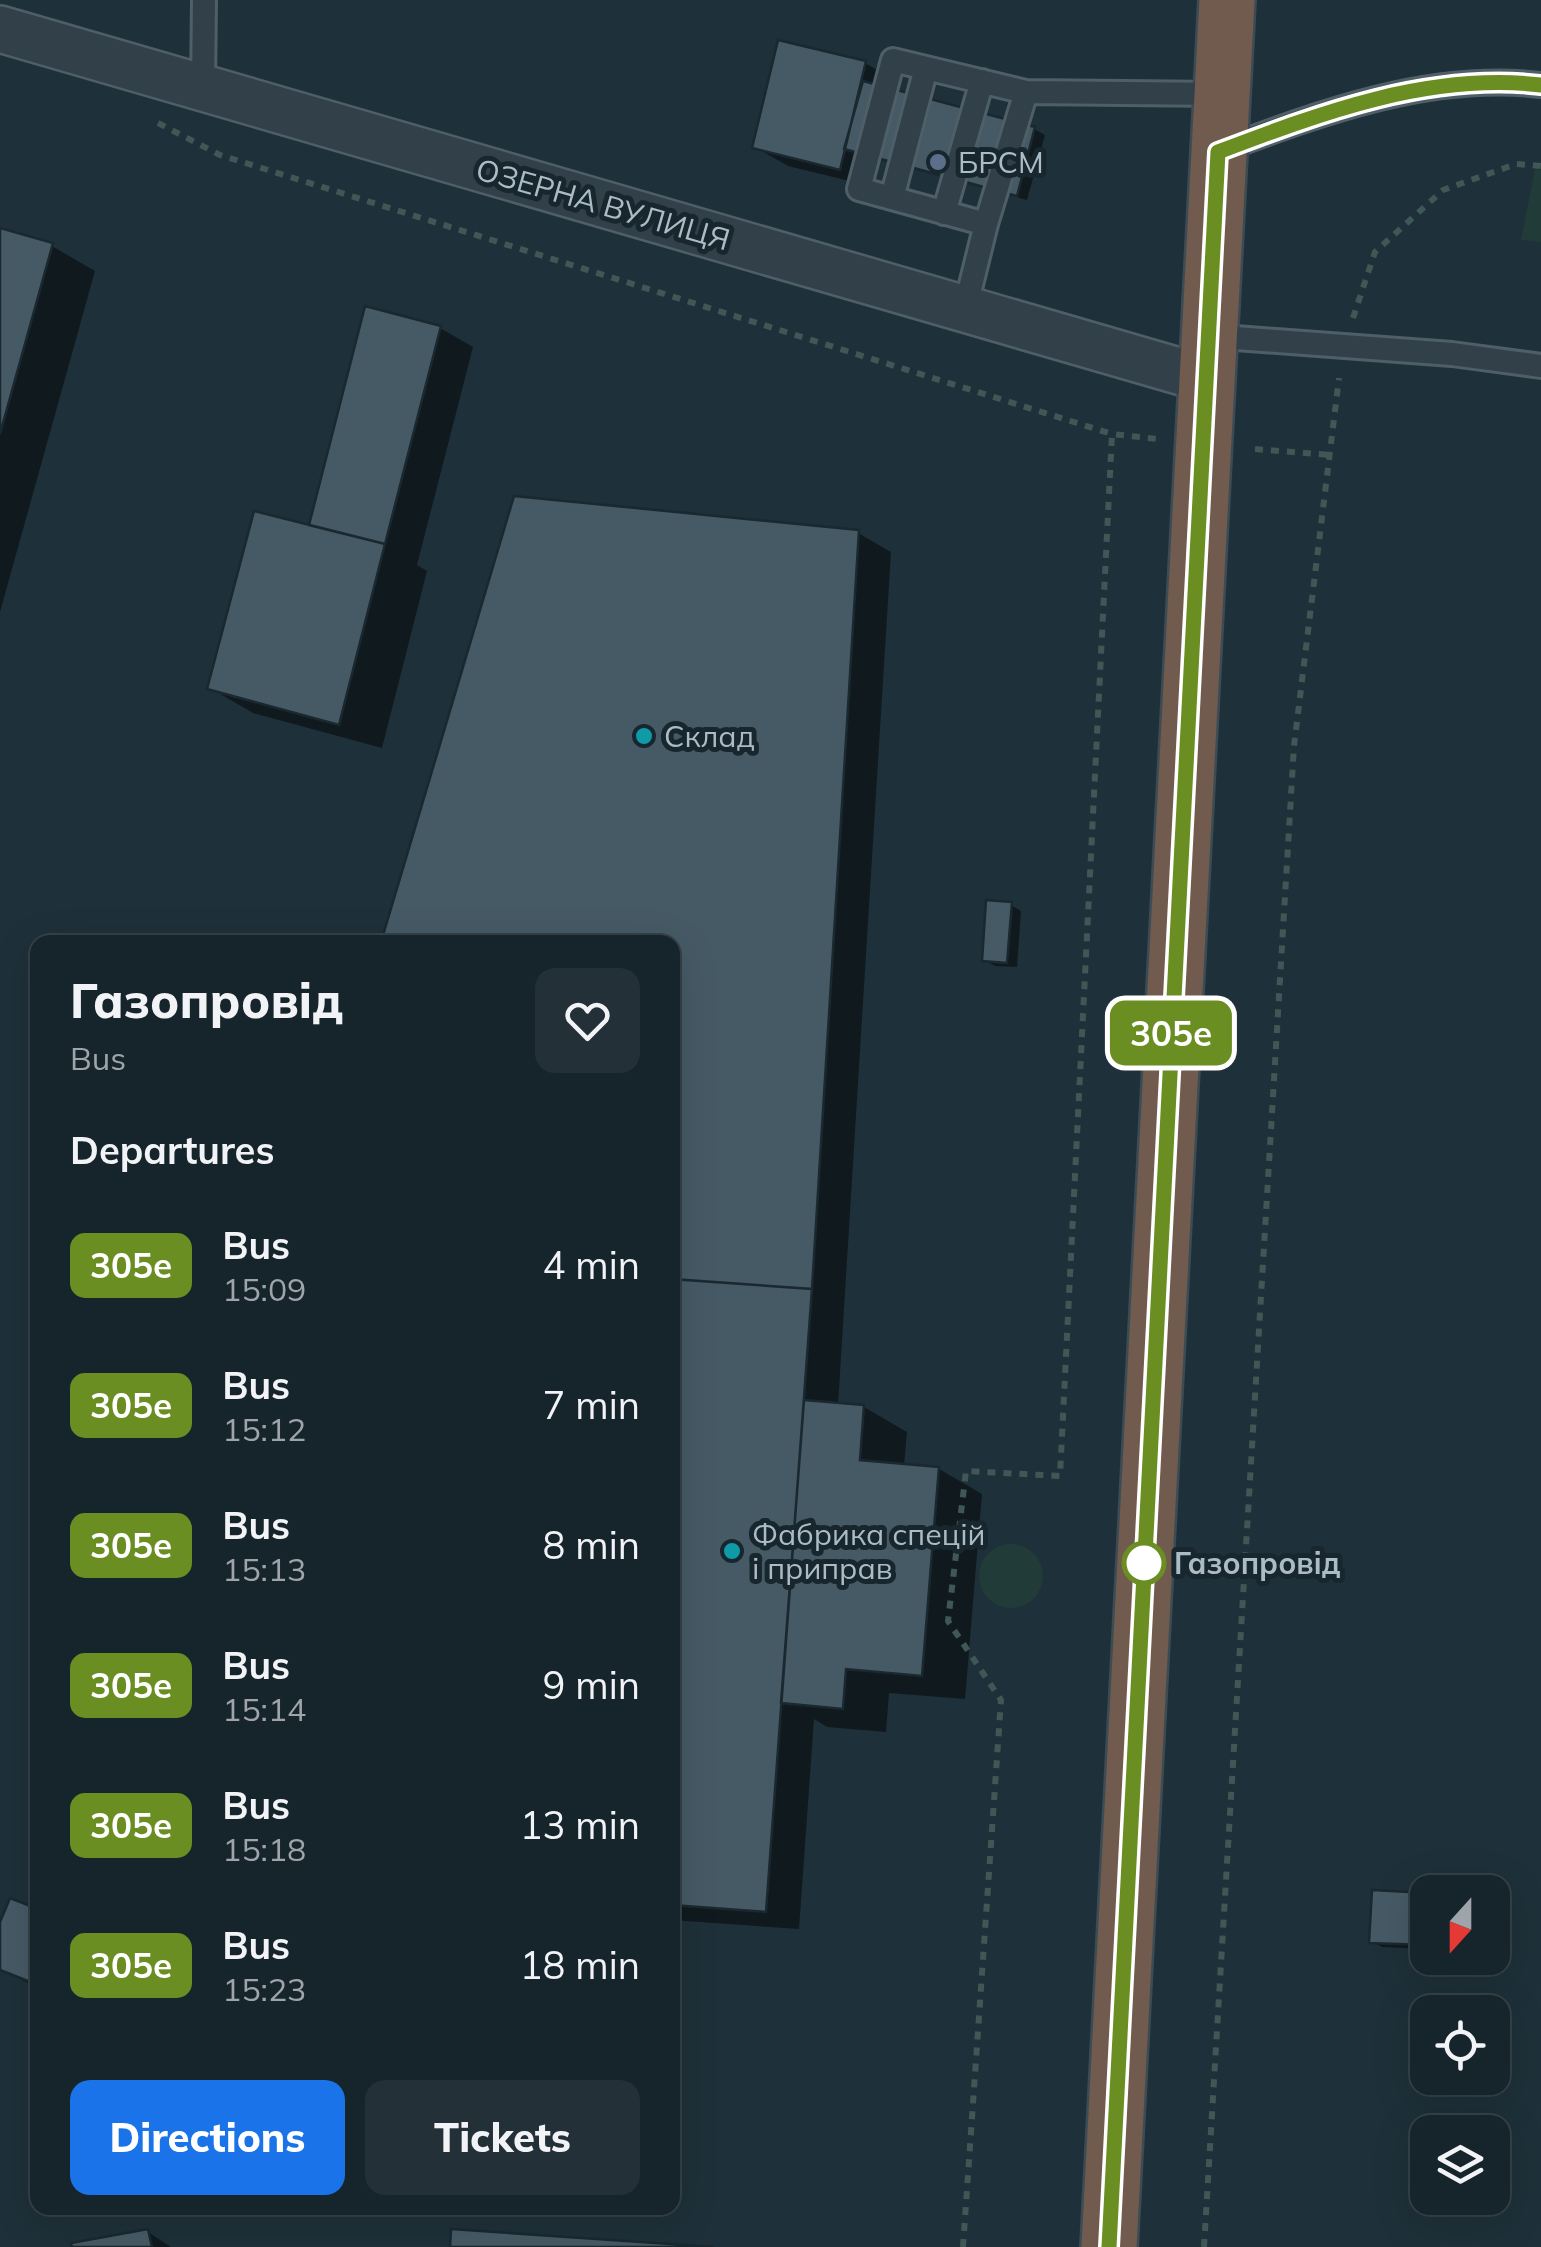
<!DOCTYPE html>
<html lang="en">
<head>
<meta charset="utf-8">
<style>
  body { margin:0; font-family:Mulish,sans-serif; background:#233037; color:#f1f3f6; height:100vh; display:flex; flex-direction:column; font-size:38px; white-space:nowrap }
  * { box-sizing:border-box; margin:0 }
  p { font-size:32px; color:#9ea4a9 }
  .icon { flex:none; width:55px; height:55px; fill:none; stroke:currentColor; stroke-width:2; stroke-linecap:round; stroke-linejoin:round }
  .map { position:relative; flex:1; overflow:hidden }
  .details { position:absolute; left:30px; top:935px; width:650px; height:1280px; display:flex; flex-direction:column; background:#16242b; border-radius:20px; box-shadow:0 10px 40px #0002,0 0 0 2px #354147 }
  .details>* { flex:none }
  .badge { padding:0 20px; border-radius:15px; font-size:35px; line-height:65px }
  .needle { width:65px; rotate:201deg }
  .buttons { position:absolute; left:1410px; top:1875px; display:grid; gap:20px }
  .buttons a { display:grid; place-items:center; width:100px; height:100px; border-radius:20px; background:#16242b; box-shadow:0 10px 40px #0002,0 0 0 2px #354147; font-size:50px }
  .map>.badge { position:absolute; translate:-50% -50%; box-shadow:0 0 0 5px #fff }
  h2 { padding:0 40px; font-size:38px; line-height:90px }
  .round { display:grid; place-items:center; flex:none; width:105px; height:105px; border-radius:20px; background:#233037 }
  .head { display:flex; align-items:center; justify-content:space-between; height:170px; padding:0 40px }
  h1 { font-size:48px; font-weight:800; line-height:75px }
  .primary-button { display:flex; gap:20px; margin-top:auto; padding:20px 40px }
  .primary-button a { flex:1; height:115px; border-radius:20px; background:#1a73e8; color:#fff; font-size:40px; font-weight:800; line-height:115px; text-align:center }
  .primary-button a+a { background:#233037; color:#f1f3f6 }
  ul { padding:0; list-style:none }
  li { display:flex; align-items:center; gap:30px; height:140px; padding:0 40px }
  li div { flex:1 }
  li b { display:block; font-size:38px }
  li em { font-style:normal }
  li .badge { min-width:110px; font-weight:700; text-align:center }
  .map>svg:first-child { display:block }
  .green { fill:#213c38 }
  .shadow { fill:#0007 }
  .building { fill:#465a65; stroke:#1a2830; stroke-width:2.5 }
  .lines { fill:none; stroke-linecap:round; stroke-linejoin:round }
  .lane-casing { stroke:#4f5f67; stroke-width:28 }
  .street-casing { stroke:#4f5f67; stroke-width:50 }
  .highway-casing { stroke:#3d4c54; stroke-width:60 }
  .path { stroke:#405855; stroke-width:6; stroke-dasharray:8 8; stroke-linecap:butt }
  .lane { stroke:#324149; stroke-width:22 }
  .street { stroke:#324149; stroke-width:45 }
  .highway { stroke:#705b4e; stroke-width:55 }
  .line-casing { stroke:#fff; stroke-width:22 }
  .line { stroke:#6b8e23; stroke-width:15 }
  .service-dot { fill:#5c6f8a; stroke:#18262e; stroke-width:4 }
  .culture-dot { fill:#0f9aa8; stroke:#18262e; stroke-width:4 }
  .stop-dot { fill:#fff; stroke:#6b8e23; stroke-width:5 }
  .labels { text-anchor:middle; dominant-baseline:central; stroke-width:10; stroke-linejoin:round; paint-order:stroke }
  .poi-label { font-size:30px; fill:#acbcc6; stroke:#18262e; text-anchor:start }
  .street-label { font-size:30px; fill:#acbcc6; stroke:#18262e }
  .stop-label { font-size:30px; font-weight:bold; fill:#acbcc6; stroke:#18262e; text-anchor:start }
</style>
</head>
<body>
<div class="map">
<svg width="1541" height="2247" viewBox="0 0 1541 2247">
  <rect width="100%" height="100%" fill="#1e3039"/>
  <!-- green -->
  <path class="green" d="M 1535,169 L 1541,170 L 1541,242 L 1521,240 Z
    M979 1576a32 32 0 1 1 64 0a32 32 0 1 1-64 0Z"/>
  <!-- shadow -->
  <path class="shadow" d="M 865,63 L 898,82 L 896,92 L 1034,129 L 1045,135 L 1027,200 L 880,160 L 874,187 L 788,166 L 755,147 Z
    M 0,231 L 52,246 L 95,271 L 0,612 Z
    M 440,328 L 473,347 L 417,565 L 427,571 L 382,748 L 253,713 L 210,688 L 321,531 Z
    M 516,499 L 858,533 L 891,552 L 838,1405 L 864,1407 L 907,1432 L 904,1466 L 939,1469 L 982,1494 L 965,1699 L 889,1693 L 886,1732 L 827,1727 L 814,1719 L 799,1929 L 672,1920 L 672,942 L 383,942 Z
    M 1011,905 L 1021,911 L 1017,967 L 995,966 L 984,960 Z
    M 1428,1896 L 1428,1949 L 1382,1947 L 1371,1941 Z
    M 1492,1902 L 1496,1904 L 1493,1953 L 1492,1953 Z
    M 38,1912 L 38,1988 L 0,1969 L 0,1929 Z
    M 148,2232 L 171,2247 L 74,2247 Z"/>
  <!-- building -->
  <path class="building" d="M 778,40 L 866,61 L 840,170 L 752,148 Z
    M 863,81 L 1035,127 L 1017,196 L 844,149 Z
    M 0,228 L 53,243 L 0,434 Z
    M 365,306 L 441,326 L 385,544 L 309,525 Z
    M 514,496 L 859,530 L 812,1289 L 672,1279 L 672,942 L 381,942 Z
    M 254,511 L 385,544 L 339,725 L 207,689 Z
    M 986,900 L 1012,902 L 1007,963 L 982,961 Z
    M 672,1279 L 812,1289 L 766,1912 L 672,1905 Z
    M 804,1400 L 864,1405 L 860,1460 L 939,1467 L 922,1676 L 846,1669 L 843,1709 L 781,1703 Z
    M 1372,1890 L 1428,1893 L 1428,1945 L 1369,1943 Z
    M 10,1898 L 38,1909 L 38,1985 L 0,1970 L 0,1922 Z
    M 148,2229 L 152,2247 L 72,2247 L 71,2243 Z
    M 451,2229 L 714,2247 L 450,2247 Z"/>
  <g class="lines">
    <!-- lane casing -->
    <g class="lane-casing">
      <path id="lane" d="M 203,88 L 204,0
        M 1221,150 C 1323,112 1431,72 1541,85
        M 892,198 L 926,68
        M 944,213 L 982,81
        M 986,224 L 1026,92
        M 965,309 L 986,224 L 859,189 L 893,60 L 1026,92 L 1222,94
        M 1209,336 L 1452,354 L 1541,366"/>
    </g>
    <!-- street casing -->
    <g class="street-casing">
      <path id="street" d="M 0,29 L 1206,379"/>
    </g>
    <!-- highway casing -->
    <g class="highway-casing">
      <path id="highway" d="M 1109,2247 L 1227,0"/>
    </g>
    <!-- path -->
    <path class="path" d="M 158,123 L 220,155 L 1112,434
      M 1353,318 L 1375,252 L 1443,190 L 1516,164 L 1541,166
      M 1255,449 L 1330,455
      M 963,2247 L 1001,1700 L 948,1621 L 966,1471 L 1060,1476 L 1112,434 L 1157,439
      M 1204,2247 L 1294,746 L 1339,378"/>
    <!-- lane -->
    <use href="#lane" class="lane"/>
    <!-- street -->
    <use href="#street" class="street"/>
    <!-- highway -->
    <use href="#highway" class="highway"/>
  </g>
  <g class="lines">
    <!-- line casing -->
    <g class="line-casing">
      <path id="line" d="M 1109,2247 L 1218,152 C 1321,113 1429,72 1541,85"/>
    </g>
    <!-- line -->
    <use href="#line" class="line"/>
  </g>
  <!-- markers -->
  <circle class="service-dot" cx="938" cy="162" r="10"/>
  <g class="culture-dot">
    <circle cx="644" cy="736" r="10"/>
    <circle cx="732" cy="1551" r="10"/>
  </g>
  <circle class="stop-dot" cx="1144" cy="1563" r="20"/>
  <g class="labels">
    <!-- poi labels -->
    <g class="poi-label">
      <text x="958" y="162">БРСМ</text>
      <text x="664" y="736">Склад</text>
      <text x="752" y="1534">Фабрика спецій<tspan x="752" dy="34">і приправ</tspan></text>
    </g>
    <!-- street labels -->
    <g class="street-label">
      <text transform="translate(603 204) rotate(16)">ОЗЕРНА ВУЛИЦЯ</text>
    </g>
    <!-- stop labels -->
    <g class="stop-label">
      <text x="1174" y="1563">Газопровiд</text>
    </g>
  </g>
</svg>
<div class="buttons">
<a><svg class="needle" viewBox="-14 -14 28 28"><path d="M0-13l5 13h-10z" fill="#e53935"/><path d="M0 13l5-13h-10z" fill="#9ea4a9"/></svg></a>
<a><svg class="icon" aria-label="locate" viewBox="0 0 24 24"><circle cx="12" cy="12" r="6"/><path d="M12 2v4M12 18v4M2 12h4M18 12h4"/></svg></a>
<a><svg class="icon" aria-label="layers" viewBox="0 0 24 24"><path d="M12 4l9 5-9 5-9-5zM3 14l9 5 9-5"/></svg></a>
</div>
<b class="badge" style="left:1171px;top:1033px;background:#6b8e23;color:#fff">305e</b>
<section class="details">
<div class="head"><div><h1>Газопровiд</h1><p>Bus</p></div><a class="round"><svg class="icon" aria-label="heart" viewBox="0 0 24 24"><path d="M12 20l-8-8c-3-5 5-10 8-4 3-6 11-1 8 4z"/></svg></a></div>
<h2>Departures</h2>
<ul>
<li><span class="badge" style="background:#6b8e23;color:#fff">305e</span><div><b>Bus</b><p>15:09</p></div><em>4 min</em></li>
<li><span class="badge" style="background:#6b8e23;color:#fff">305e</span><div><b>Bus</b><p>15:12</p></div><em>7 min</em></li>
<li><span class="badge" style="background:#6b8e23;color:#fff">305e</span><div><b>Bus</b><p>15:13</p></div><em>8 min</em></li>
<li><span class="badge" style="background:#6b8e23;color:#fff">305e</span><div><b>Bus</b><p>15:14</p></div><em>9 min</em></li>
<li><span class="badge" style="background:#6b8e23;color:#fff">305e</span><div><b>Bus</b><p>15:18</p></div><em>13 min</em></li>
<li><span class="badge" style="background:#6b8e23;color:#fff">305e</span><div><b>Bus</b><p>15:23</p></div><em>18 min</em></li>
</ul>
<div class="primary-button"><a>Directions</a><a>Tickets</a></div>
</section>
</div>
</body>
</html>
